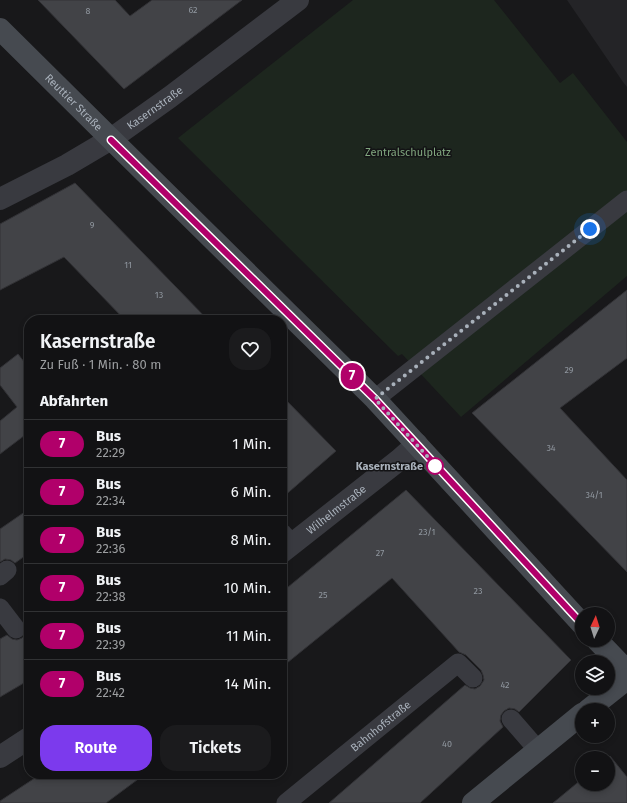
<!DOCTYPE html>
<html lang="de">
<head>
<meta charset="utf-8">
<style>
  body { margin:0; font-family:"Fira Sans",sans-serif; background:#1b1b1d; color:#f1f3f6; height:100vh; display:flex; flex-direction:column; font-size:15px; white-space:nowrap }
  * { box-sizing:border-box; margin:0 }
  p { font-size:13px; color:#9c9ea0 }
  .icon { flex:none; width:22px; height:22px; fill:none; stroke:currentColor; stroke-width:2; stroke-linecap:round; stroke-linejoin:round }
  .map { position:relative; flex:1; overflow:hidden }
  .drawer { position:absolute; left:24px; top:315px; width:263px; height:464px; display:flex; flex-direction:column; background:#121214; border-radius:16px; box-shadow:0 2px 6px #0003,0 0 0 1px #313234 }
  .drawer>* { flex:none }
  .badge { padding:0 8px; border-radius:13px; font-size:14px; line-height:26px }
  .needle { width:26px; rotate:4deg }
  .buttons { position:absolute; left:575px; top:607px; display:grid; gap:8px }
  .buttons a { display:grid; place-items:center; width:40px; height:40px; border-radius:50%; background:#121214; box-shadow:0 2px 6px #0003,0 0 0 1px #313234; font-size:20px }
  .you { position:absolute; width:20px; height:20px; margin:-10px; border:3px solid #fff; border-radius:50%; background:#1a73e8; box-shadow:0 0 0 6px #1a73e833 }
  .map>.badge { position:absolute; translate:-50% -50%; box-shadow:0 0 0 2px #fff }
  h2 { padding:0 16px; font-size:15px; line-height:36px }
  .round { display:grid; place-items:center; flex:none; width:42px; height:42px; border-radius:16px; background:#1b1b1d }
  .overview { display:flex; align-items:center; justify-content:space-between; height:68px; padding:0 16px }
  h1 { font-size:19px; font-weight:600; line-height:30px }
  .primary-button { display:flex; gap:8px; margin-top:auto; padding:8px 16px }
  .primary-button a { flex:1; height:46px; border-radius:16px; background:#7c3aed; color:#fff; font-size:16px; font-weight:600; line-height:46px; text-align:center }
  .primary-button a+a { background:#1b1b1d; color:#f1f3f6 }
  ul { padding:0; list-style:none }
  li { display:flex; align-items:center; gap:12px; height:48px; padding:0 16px; border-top:1px solid #313234 }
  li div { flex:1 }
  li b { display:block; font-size:15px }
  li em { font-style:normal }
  li .badge { min-width:44px; font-weight:700; text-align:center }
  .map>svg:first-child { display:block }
  .built { fill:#242427 }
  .green { fill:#1d261e }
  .building { fill:#424347; stroke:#323236 }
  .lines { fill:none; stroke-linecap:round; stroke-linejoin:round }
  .lane { stroke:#393a40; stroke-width:19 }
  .street { stroke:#393a40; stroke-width:22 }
  .secondary { stroke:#464a50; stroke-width:22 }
  .line-casing { stroke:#fff; stroke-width:9 }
  .line { stroke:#b1006a; stroke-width:6 }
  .walk { stroke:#a9b1bb; stroke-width:4; stroke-dasharray:0 7.2 }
  .stop-dot { fill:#fff; stroke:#b1006a; stroke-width:2 }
  .labels { text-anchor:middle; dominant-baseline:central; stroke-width:3; stroke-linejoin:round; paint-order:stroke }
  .number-label { font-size:9px; fill:#8f969e }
  .street-label { font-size:11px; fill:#a9b1bb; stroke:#131315 }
  .park-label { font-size:11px; fill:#81a77f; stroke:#131315 }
  .stop-label { font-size:11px; font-weight:bold; fill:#a9b1bb; stroke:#131315; text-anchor:end }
</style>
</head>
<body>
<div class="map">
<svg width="627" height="803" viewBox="0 0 627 803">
  <rect width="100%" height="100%" fill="#18181a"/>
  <!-- built -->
  <path class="built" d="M 567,0 L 627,0 L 627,87 L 623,82 Z"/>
  <!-- green -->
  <path class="green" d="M 353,0 L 494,0 L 560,83 L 573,73 L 627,142 L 627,276 L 461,417 L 402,354 L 398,356 L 178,138 Z"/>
  <!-- building -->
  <path class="building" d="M 38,0 L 115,0 L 130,16 L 152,0 L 242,0 L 124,89 Z
    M 75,183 L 208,320 L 125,320 L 64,257 L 0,290 L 0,224 Z
    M 627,290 L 627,358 L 560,408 L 627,480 L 627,572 L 472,413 Z
    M 18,354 L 29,368 L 29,432 L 0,454 L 0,421 L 17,407 L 0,385 L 0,368 Z
    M 282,396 L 336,451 L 282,498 Z
    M 406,490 L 571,660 L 519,712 L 515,709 L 509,708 L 504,711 L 501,715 L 500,721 L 503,727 L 420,803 L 329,803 L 465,685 L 470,688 L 475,689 L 480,686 L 484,680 L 483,675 L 481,670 L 466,655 L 459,652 L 392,578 L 282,667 L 282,592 Z
    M 29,509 L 29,553 L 15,563 L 11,560 L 5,559 L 0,562 L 0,529 Z
    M 29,622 L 29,680 L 0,697 L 0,639 L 7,635 L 12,639 L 17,640 L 22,638 L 26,633 L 27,628 L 26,624 Z
    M 610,756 L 627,777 L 627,803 L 553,803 L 582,779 L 582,784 L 608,784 L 608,758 Z
    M 41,774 L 145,774 L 106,803 L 0,803 L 0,801 Z"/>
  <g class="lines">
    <!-- lane -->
    <g class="lane">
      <path d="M 375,399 L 627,200"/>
      <path d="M 282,533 L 292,544"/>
      <path d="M 0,576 L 7,570"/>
      <path d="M 0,608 L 16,629"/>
      <path d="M 511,719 L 538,750"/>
      <path id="s1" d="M 286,803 L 458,663 L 473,678"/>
    </g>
    <!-- street -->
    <g class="street">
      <path id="s2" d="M 0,199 L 67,165 L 111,139 L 170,97 L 298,0"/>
      <path id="s3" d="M 282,552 L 399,460 L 417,444"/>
      <path d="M 0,757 L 29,738"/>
    </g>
    <!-- secondary -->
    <g class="secondary">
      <path id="s4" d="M 0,29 L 111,139 L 375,399 L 582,624"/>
      <path d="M 597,640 L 627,671"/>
      <path d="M 588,710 L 627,679"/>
      <path d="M 473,803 L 582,714"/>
    </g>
  </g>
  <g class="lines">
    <!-- line casing -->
    <g class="line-casing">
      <path id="line" d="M 111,140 L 375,399 L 582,624"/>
    </g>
    <!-- line -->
    <use href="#line" class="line"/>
    <!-- walk -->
    <path class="walk" d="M 435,466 L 436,466 L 375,399 L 590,229"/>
  </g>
  <!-- markers -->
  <circle class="stop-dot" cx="435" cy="466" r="8"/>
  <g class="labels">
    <!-- number labels -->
    <g class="number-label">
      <text x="193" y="10">62</text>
      <text x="88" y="11">8</text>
      <text x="92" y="225">9</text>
      <text x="128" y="265">11</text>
      <text x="159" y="295">13</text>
      <text x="569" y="370">29</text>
      <text x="551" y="448">34</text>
      <text x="594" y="495">34/1</text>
      <text x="427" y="532">23/1</text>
      <text x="380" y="553">27</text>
      <text x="478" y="591">23</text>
      <text x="323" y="595">25</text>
      <text x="505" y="685">42</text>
      <text x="447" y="744">40</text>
    </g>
    <!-- street labels -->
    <g class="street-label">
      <text stroke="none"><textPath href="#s4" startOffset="104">Reuttier Straße</textPath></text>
      <text stroke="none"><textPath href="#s2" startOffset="180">Kasernstraße</textPath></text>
      <text stroke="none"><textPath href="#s3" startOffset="69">Wilhelmstraße</textPath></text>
      <text stroke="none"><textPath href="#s1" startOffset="122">Bahnhofstraße</textPath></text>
    </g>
    <!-- park labels -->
    <g class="park-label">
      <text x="408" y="152">Zentralschulplatz</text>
    </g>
    <!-- stop labels -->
    <g class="stop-label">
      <text x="423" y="466">Kasernstraße</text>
    </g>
  </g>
</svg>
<div class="buttons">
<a><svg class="needle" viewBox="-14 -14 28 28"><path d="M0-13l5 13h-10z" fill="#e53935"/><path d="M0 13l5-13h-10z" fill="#9c9ea0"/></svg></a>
<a><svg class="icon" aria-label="layers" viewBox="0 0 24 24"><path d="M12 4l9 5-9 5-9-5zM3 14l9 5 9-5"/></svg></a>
<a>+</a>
<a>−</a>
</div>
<div class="you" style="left:590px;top:229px"></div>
<b class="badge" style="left:352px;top:376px;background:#b1006a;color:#fff">7</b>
<section class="drawer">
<div class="overview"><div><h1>Kasernstraße</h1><p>Zu Fuß · 1 Min. · 80 m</p></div><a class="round"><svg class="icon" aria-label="heart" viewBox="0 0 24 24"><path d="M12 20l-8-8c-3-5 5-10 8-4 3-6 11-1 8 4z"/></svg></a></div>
<h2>Abfahrten</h2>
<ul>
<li><span class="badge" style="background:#b1006a;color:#fff">7</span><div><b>Bus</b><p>22:29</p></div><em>1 Min.</em></li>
<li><span class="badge" style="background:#b1006a;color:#fff">7</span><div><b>Bus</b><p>22:34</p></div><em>6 Min.</em></li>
<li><span class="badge" style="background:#b1006a;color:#fff">7</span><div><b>Bus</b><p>22:36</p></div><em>8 Min.</em></li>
<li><span class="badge" style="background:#b1006a;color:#fff">7</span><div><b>Bus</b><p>22:38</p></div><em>10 Min.</em></li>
<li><span class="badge" style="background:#b1006a;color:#fff">7</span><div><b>Bus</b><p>22:39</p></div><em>11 Min.</em></li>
<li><span class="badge" style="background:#b1006a;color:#fff">7</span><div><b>Bus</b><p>22:42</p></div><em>14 Min.</em></li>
</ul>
<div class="primary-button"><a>Route</a><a>Tickets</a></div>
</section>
</div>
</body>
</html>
